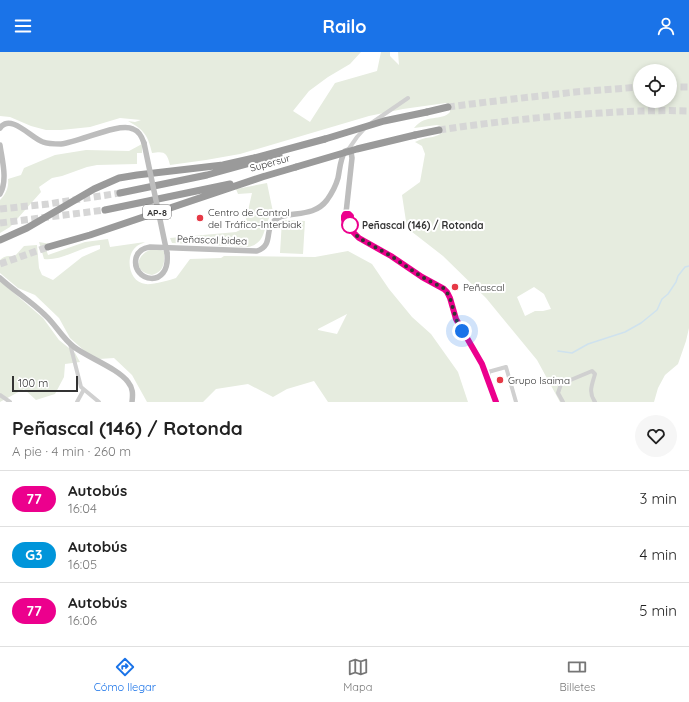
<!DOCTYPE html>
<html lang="es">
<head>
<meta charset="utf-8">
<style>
  body { margin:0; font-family:Quicksand,sans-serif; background:#f6f6f6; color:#222; height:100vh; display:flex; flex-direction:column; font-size:15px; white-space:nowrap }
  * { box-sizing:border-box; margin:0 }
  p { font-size:13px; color:#767676 }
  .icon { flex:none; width:22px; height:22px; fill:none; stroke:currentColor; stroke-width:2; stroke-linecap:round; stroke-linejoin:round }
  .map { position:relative; height:350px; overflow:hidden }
  .drawer { display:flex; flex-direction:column; background:#fff; flex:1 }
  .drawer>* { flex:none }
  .badge { padding:0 8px; border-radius:13px; font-size:14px; line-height:26px }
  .tools { position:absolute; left:633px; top:12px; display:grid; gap:8px }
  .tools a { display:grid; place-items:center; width:44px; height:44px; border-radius:50%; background:#fff; box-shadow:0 2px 6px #0003; font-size:20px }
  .scale { position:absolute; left:12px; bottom:10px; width:66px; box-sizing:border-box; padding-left:4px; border:2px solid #333; border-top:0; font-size:11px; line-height:14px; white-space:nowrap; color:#333; -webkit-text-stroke:3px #fff; paint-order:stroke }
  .you { position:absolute; width:20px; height:20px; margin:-10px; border:3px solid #fff; border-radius:50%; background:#1a73e8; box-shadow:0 0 0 6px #1a73e833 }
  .map>.badge { position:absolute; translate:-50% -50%; box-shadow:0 0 0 2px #fff }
  .round { display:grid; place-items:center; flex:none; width:42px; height:42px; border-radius:21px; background:#f6f6f6 }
  .headline { display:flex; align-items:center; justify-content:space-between; height:68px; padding:0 12px }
  h1 { font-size:19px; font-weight:700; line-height:30px }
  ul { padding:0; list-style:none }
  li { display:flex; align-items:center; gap:12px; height:56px; padding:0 12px; border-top:1px solid #e0e0e0 }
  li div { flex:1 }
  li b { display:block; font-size:15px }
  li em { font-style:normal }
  li .badge { min-width:44px; font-weight:700; text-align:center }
  header { display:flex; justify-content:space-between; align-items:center; height:52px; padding:0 12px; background:#1a73e8; color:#fff; font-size:18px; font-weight:700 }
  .tabs { display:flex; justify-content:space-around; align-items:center; height:56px; border-top:1px solid #e0e0e0; background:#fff; font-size:11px; color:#767676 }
  .tabs a { display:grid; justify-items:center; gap:2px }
  .tabs .selected { color:#1a73e8 }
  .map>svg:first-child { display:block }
  .green { fill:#e6ecdf; fill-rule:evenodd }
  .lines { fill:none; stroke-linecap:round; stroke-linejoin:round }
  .stream { stroke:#cfe2ee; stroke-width:1.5 }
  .highway-tunnel { stroke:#d6d6d6; stroke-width:7; stroke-dasharray:7 3.5; stroke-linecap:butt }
  .street { stroke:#d0d0d0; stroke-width:4 }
  .secondary { stroke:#bdbdbd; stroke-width:5.5 }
  .highway { stroke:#9a9a9a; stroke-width:7 }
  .secondary-bridge { stroke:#bdbdbd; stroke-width:5.5 }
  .highway-bridge { stroke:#9a9a9a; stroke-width:7 }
  .line-casing { stroke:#fff; stroke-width:9 }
  .line { stroke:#ec008d; stroke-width:6 }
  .walk { stroke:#333; stroke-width:4; stroke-dasharray:0 7.2 }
  .poi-dot { fill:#e63946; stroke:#fff; stroke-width:1.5 }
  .stop-dot { fill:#fff; stroke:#ec008d; stroke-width:2 }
  .labels { text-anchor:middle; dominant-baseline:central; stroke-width:4; stroke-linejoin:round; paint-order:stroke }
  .shield { fill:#fff; stroke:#707070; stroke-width:1 }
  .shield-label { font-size:9px; font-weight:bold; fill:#333 }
  .street-label { font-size:10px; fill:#333; stroke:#fff }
  .poi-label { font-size:10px; fill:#333; stroke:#fff; text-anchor:start }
  .stop-label { font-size:10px; font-weight:bold; fill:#333; stroke:#fff; text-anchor:start }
</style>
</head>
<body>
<header><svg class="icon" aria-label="menu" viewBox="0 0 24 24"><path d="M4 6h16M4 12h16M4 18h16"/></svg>Railo<svg class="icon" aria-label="person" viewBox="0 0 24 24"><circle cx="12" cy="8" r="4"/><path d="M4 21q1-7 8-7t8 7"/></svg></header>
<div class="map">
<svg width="689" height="350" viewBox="0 0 689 350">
  <rect width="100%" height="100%" fill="#fff"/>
  <!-- green -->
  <path class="green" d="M 0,0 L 361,0 L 350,12 L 328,25 L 309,39 L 293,59 L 310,70 L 335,31 L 377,19 L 381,0 L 390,0 L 390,4 L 399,13 L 398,0 L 689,0 L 689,276 L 686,289 L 678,312 L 665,323 L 658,336 L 654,350 L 560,350 L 537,308 L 486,246 L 443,204 L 407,176 L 402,143 L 420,130 L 425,102 L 422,94 L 415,90 C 425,84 434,87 442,81 L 441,74 L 437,73 L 414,76 C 426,61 441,70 450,60 L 450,53 L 446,51 L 403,57 L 369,64 L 240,102 L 206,108 L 170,113 C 167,100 164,99 152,101 C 148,83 144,78 128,69 L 135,70 L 141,68 L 120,66 L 90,75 L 61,78 L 46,78 L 31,74 L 10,65 L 0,64 ZM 640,19 L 670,19 L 670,49 L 640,49 ZM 534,235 L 544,242 L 551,257 L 543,259 L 535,259 L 525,264 L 517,245 Z
    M 142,92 L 142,101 L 137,101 L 137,112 L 97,113 L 87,115 L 62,124 L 52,126 L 39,135 L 41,140 L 10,175 L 0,181 L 0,148 C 6,142 9,135 8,127 L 21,123 L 24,116 L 55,103 L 86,98 L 129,99 Z
    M 267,131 L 273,160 C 262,173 268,191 248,195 L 172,191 L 170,186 L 236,180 L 242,177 L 245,172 L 252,141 L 238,142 L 236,137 Z
    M 282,168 L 305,169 L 303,202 L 280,201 Z
    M 108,187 L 110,195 L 145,190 C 141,192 137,193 134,197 C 125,208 130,231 146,232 C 151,233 171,228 176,226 L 190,207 L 221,206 L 224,204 L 315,205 L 348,199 L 372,212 L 389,237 L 412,265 L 431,282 L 458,320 L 468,350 L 328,350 L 314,329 L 287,337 L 273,345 L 248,332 L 216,337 L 203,350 L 147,350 L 132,323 L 114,306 L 99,307 L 87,301 L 70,286 L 59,266 L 35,243 L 18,236 L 0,221 L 0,208 C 4,204 9,203 14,205 L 24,194 L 37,193 L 39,216 L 42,223 L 53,228 L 82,205 L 100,197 L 100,193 C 81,194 63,209 44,207 L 39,190 L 50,192 L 45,194 L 48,203 L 85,190 ZM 347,262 L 337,282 L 318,278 L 318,277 Z
    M 152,197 L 157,197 L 164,199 C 165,210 164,220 152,223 C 133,220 135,203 152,197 Z
    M 0,229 L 43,266 L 59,288 L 75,301 L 80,310 L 65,312 L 64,325 L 55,342 L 36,348 L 24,337 L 0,350 Z"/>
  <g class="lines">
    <!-- stream -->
    <path class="stream" d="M 558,299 L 572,301 L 588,292 L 625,280 L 641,271 L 657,258 L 662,247 L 668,242 L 676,230 L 678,224 L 685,215 L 689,214"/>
    <!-- highway-tunnel -->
    <path class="highway-tunnel" d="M 670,35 L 689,35
      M 448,55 L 487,50 L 575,40 L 640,35
      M 439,78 C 493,70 547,64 601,61 C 630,59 659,58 689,59
      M 0,157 L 48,152 L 120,141
      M 0,171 L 105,158
      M 0,212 L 48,195"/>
    <!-- street -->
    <path class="street" d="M 370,72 L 408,46
      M 348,98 L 357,85 L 365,76
      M343 165a4 4 0 1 1 8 0a4 4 0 1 1-8 0Z
      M 349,169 L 353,180 L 359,186 L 391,204 L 422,225 L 443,236 L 447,240 L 450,246 L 456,267 L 482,312 L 496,350
      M 70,292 L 81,335 L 99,350
      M 486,322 L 489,322 L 488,320 L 506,315 L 516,350
      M 0,343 L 10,350
      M 77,350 L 83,339
      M 563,350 L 558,341 L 561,332 L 592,319 L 595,322 C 592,333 588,340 595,350"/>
    <!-- secondary -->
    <path class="secondary" d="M 0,76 C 11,61 31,86 43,90 C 48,92 55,92 61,92 C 80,90 119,70 133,77 C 139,79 142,85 144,91
      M 0,93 C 2,108 8,128 0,142
      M 167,201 C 171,238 131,230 136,206 C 138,199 143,196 150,195 L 257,199 C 274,193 264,178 274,169 C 286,157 312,168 327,148 C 332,141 336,133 338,126 C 340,116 340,108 345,99 L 348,98 L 351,100 L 352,106 L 346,161
      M 0,226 C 14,239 31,249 45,263 C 56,273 62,286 74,295 C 87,305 119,317 128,330 C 133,336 133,342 132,350"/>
    <!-- highway -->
    <path class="highway" d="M 427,60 L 448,55
      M 415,83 L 439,78
      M 262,125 L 296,115
      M 120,141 L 207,123 L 279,103
      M 105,158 L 230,132
      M 0,188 L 27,176 L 94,137 L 119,126 L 137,123 L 223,113 L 254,106 L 325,87
      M 48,195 L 90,183 L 265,124"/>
    <!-- secondary-bridge -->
    <path class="secondary-bridge" d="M 144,91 L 167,201"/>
    <!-- highway-bridge -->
    <path class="highway-bridge" d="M 325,87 L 384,69 L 427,60
      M 296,115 L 357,97 L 415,83"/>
  </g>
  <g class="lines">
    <!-- line casing -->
    <g class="line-casing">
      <path id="line" d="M 350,169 L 351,164 L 349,162 L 345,162 L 344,164 L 344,168 L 349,169 L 353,180 L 359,186 L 391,204 L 422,225 L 444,237 L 447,240 L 450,246 L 456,267 L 482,312 L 496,350"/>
    </g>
    <!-- line -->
    <use href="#line" class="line"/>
    <!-- walk -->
    <path class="walk" d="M 350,173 L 349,169 L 353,180 L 359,186 L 391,204 L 422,225 L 445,237 L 450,246 L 456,267 L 462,279"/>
  </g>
  <!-- markers -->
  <g class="poi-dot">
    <circle cx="200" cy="166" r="4"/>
    <circle cx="455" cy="235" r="4"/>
    <circle cx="500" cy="328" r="4"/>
  </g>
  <circle class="stop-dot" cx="350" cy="173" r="8"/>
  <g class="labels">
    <!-- shield labels -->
    <rect class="shield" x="143" y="153" width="28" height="14" rx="3"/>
    <g class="shield-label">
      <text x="157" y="160">AP-8</text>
    </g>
    <!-- street labels -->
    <g class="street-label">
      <text transform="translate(270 111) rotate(-15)">Supersur</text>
      <text transform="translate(212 188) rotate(2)">Peñascal bidea</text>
    </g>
    <!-- poi labels -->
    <g class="poi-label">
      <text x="208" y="160">Centro de Control<tspan x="208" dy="12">del Tráfico-Interbiak</tspan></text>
      <text x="463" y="235">Peñascal</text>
      <text x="508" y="328">Grupo Isaima</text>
    </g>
    <!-- stop labels -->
    <g class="stop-label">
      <text x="362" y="173">Peñascal (146) / Rotonda</text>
    </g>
  </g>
</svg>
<div class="tools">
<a><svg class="icon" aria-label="locate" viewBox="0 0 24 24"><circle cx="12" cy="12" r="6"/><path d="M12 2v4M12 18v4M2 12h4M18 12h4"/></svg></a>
</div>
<div class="scale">100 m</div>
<div class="you" style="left:462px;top:279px"></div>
</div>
<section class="drawer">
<div class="headline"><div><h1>Peñascal (146) / Rotonda</h1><p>A pie · 4 min · 260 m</p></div><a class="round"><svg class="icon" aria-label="heart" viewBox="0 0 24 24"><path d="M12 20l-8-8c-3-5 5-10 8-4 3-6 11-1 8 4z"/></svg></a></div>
<ul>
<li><span class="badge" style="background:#ec008d;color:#fff">77</span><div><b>Autobús</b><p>16:04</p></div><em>3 min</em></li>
<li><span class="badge" style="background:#0095da;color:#fff">G3</span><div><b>Autobús</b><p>16:05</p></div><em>4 min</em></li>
<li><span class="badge" style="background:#ec008d;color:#fff">77</span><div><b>Autobús</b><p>16:06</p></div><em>5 min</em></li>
</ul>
</section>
<nav class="tabs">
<a class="selected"><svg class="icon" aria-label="directions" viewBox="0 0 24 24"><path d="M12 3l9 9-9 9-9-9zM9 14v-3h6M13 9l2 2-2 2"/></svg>Cómo llegar</a>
<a><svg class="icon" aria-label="map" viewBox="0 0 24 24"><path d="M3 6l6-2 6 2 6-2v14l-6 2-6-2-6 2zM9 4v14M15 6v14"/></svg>Mapa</a>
<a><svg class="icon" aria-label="tickets" viewBox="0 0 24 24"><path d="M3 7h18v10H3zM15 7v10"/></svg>Billetes</a>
</nav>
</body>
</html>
